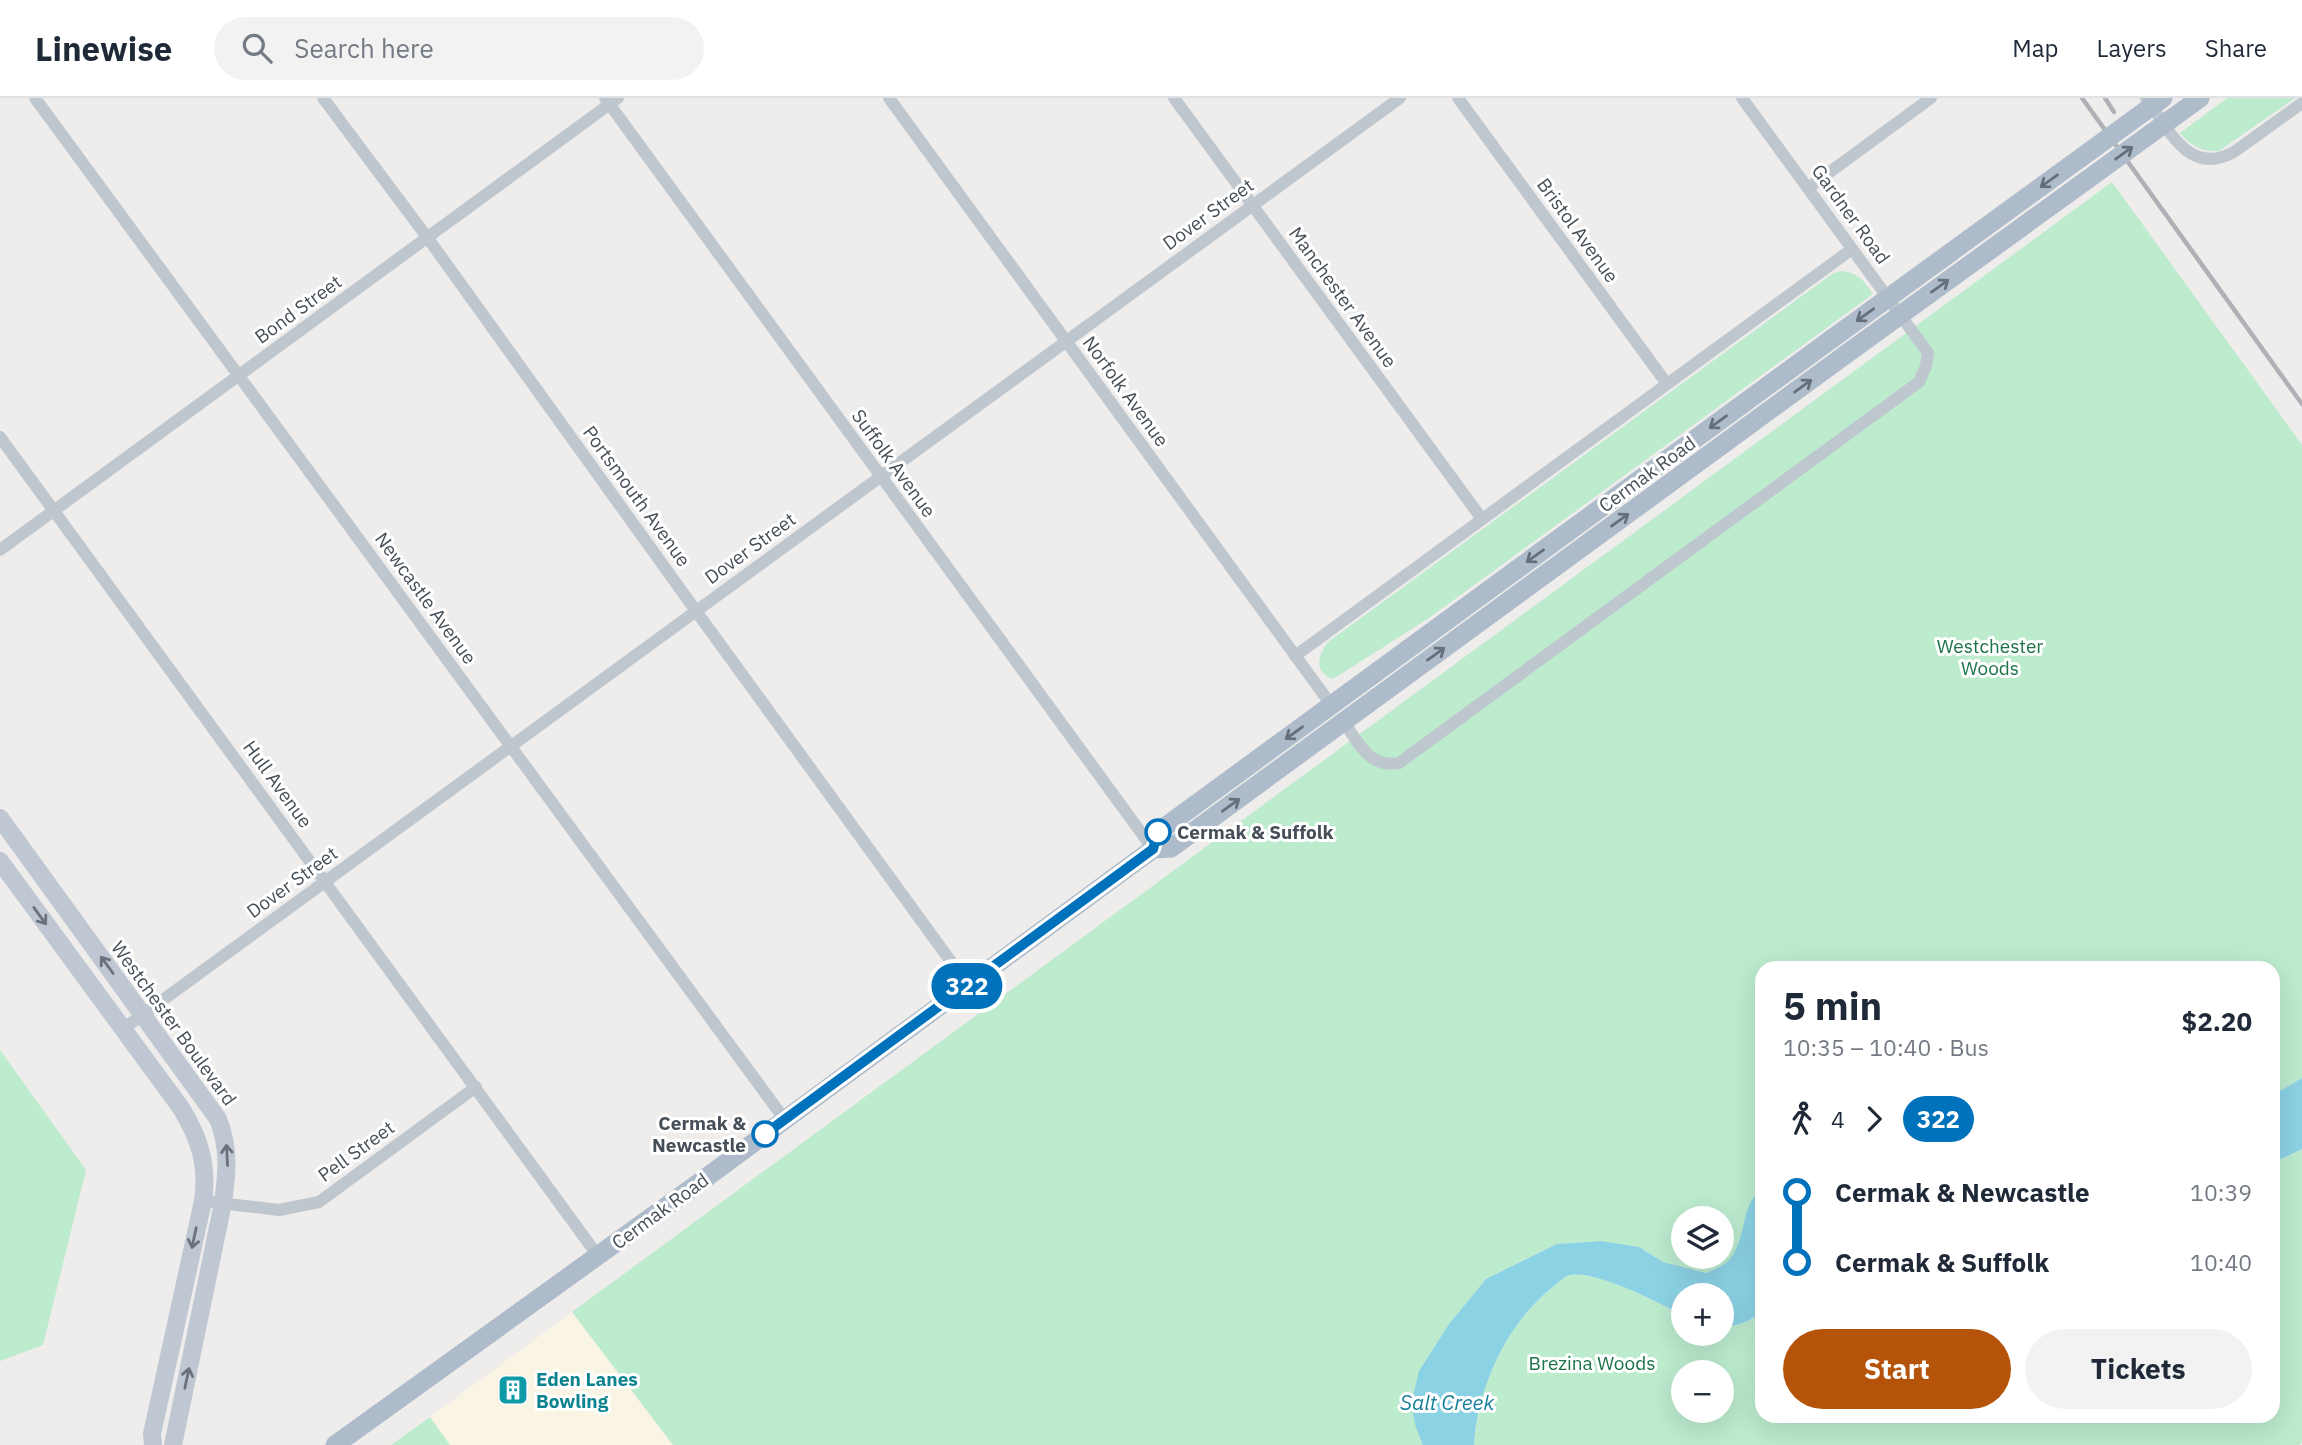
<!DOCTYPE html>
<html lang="en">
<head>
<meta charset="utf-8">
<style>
  body { margin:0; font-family:"IBM Plex Sans",sans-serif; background:#f2f2f3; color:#1f2937; height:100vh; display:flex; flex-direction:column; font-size:26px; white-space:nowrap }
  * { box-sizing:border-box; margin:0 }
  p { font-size:23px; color:#747a83 }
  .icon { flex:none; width:38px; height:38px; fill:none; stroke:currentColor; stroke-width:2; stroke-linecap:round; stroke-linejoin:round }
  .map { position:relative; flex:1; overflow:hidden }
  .panel { position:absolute; left:1755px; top:863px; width:525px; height:462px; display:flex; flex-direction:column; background:#fff; border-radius:21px; box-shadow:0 7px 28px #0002 }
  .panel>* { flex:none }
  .badge { padding:0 14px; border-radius:23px; font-size:24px; line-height:46px }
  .fabs { position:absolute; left:1671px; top:1108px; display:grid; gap:14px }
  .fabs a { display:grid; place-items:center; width:63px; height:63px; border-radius:50%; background:#fff; box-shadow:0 7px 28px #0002; font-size:35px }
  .map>.badge { position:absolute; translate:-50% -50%; box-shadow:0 0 0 4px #fff }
  .legs { display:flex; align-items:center; gap:10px; height:77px; padding:0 28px; font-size:23px }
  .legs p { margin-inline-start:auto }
  .head { display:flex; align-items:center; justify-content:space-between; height:119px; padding:0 28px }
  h1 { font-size:38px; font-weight:700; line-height:52px }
  .cta { display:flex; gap:14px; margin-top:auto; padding:14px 28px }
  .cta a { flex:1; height:80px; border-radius:42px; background:#b45309; color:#fff; font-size:28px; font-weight:700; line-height:80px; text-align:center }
  .cta a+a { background:#f2f2f3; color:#1f2937 }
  ul { padding:0 28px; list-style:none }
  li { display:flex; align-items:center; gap:24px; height:70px; font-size:26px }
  li i { display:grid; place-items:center; width:10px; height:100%; margin:0 9px; background:currentColor }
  li i::after { content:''; width:18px; height:18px; margin:-9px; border:5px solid; border-radius:50%; background:#fff }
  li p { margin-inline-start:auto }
  li:first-child i { background:linear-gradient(#0000 50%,currentColor 0) }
  li:last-child i { background:linear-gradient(currentColor 50%,#0000 0) }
  header { display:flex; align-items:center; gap:42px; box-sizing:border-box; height:98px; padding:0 35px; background:#fff; border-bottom:2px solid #e0e1e3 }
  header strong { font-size:33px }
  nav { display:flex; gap:38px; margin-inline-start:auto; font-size:24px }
  .search { width:490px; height:63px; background:#f2f2f3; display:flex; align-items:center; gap:18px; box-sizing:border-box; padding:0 24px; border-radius:38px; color:#747a83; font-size:26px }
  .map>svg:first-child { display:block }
  .commercial { fill:#faf4e5 }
  .green { fill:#bcebce; fill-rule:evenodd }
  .water { fill:#8cd2e5 }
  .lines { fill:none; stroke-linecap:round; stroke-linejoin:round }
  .street { stroke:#bec6ce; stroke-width:12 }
  .secondary { stroke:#bec7d2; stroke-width:18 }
  .primary { stroke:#adbbca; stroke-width:19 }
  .rail { stroke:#afb1b6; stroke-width:4.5 }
  .primary-bridge { stroke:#adbbca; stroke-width:19 }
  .oneway { stroke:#656f7a }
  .oneway2 { stroke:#6a737d }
  .line-1-casing { stroke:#fff; stroke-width:16 }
  .line-1 { stroke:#0072bc; stroke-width:10 }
  .stop-1-dot { fill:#fff; stroke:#0072bc; stroke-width:3.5 }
  .labels { text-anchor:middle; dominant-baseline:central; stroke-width:6; stroke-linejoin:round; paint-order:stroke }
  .street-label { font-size:19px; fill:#464f58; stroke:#fff }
  .park-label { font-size:19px; fill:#1c7448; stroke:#fff }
  .stop-label { font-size:19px; font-weight:bold; fill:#464f58; stroke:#fff; text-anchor:start }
  .culture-label { font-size:19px; font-weight:bold; fill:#0d838f; stroke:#fff; text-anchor:start }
  .water-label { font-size:21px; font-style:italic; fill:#157f9c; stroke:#fff }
</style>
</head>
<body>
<header>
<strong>Linewise</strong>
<div class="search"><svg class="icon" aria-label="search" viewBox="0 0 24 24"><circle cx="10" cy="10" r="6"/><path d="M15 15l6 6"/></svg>Search here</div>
<nav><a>Map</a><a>Layers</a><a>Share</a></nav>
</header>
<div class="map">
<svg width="2302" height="1347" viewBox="0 0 2302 1347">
  <rect width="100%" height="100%" fill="#efecec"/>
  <!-- commercial -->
  <path class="commercial" d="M 572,1214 L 673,1347 L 450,1347 L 430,1319 Z"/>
  <!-- green -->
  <path class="green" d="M 2227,0 L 2295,0 L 2219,53 C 2202,54 2191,48 2180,35 Z
    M 2112,84 L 2302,347 L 2302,980 L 2273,997 L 2273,870 L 1762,870 L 1762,1091 C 1738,1109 1750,1144 1726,1165 C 1721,1169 1712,1172 1706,1175 L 1663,1164 L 1639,1149 L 1601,1143 L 1557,1146 L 1486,1181 L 1449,1226 L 1419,1273 L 1416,1330 L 1423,1347 L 673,1347 L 572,1214 ZM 1684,1120 L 1722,1120 L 1722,1158 L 1684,1158 Z
    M 1840,173 C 1857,174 1864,182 1873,196 L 1429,520 L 1333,581 C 1314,574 1317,558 1328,544 L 1832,176 Z
    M 0,952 L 86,1072 L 43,1247 L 0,1263 Z
    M 2302,1051 L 2302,1345 L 2299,1347 L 1474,1347 C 1477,1289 1508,1223 1554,1188 C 1558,1185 1563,1180 1567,1178 C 1592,1169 1660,1206 1683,1217 L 1684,1236 L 1722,1236 L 1722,1228 C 1735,1230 1753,1222 1762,1213 L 1762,1318 L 2273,1318 L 2273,1065 ZM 1684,1274 L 1722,1274 L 1722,1312 L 1684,1312 Z
    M 430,1319 L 450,1347 L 391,1347 Z"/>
  <!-- water -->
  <path class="water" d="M 2302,980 L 2302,1051 L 2273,1065 L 2273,997 Z
    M 1762,1091 L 1762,1213 C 1753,1222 1735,1230 1722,1228 L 1722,1197 L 1684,1197 L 1683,1217 C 1660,1206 1592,1169 1567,1178 C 1563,1180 1558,1185 1554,1188 C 1508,1223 1477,1289 1474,1347 L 1423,1347 L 1416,1330 L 1411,1306 L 1419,1273 L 1449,1226 L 1486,1181 L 1557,1146 L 1601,1143 L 1639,1149 L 1663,1164 L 1706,1175 C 1712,1172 1721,1169 1726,1165 C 1749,1144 1738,1108 1762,1091 Z"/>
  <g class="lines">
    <!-- street -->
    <path class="street" d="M 35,0 L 785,1022
      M 323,0 L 427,139 L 696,513 L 968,887
      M 605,0 L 1153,751
      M 889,0 L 1332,608
      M 1174,0 L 1482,421
      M 1458,0 L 1667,286
      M 2146,0 C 2169,31 2188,79 2234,54 L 2302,5
      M 1808,90 L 1931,0
      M 0,339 L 598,1158
      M 0,452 L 618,0
      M 1295,558 L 1852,151
      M 1344,624 C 1359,646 1369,670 1399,665 L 1919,284 L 1926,268 L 1928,255 L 1742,0
      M 123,931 L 1400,0
      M 203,1103 L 279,1112 L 319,1104 L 476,989"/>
    <!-- secondary -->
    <path class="secondary" d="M 0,720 L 218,1021 C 230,1051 227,1075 223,1105 L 173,1347
      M 0,763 L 181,1010 C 200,1041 208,1067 203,1103 L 152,1336 L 153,1347"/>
    <!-- primary -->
    <path class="primary" d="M 1153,751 L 1158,734 L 1833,240
      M 335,1347 L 707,1079 L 1153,751 L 1171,750 L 1845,257"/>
    <!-- rail -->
    <path class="rail" d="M 2082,0 L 2302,306
      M 2105,0 L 2114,14"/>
    <!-- primary-bridge -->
    <path class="primary-bridge" d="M 1833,240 L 2163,0
      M 1845,257 L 2200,0"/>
  </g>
  <!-- one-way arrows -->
  <defs><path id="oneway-shaft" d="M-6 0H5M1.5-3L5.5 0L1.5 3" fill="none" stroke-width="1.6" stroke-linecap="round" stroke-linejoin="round" transform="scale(1.75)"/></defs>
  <g class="oneway">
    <use href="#oneway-shaft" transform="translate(2124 55) rotate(-36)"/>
    <use href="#oneway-shaft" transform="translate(2049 83) rotate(144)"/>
    <use href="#oneway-shaft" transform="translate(1940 188) rotate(-36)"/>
    <use href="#oneway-shaft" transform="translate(1865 217) rotate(144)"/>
    <use href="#oneway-shaft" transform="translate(1803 288) rotate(-36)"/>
    <use href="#oneway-shaft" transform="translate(1718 324) rotate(144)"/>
    <use href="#oneway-shaft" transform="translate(1620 422) rotate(-36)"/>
    <use href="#oneway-shaft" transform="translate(1535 458) rotate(144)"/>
    <use href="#oneway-shaft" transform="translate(1436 556) rotate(-36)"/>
    <use href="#oneway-shaft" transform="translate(1294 635) rotate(144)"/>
    <use href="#oneway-shaft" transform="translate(1231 707) rotate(-36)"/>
  </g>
  <g class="oneway2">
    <use href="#oneway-shaft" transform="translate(40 818) rotate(54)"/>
    <use href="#oneway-shaft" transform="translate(107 867) rotate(-126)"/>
    <use href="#oneway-shaft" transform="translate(227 1057) rotate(-93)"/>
    <use href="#oneway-shaft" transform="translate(194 1140) rotate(102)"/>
    <use href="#oneway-shaft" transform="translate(187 1280) rotate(-78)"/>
  </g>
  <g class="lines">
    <!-- line-1 casing -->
    <g class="line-1-casing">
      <path id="line-1" d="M 765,1036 L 1153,751 L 1158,734"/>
    </g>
    <!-- line-1 -->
    <use href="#line-1" class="line-1"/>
  </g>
  <!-- icons -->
  <defs>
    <g id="building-square" transform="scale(1.575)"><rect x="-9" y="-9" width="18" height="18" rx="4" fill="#0f9aa8" stroke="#fff"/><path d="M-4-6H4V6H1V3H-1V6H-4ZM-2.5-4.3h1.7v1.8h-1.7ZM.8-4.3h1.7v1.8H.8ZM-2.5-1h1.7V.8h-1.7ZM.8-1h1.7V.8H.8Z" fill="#fff"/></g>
  </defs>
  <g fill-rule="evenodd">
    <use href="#building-square" x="513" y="1292"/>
  </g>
  <!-- markers -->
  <g class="stop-1-dot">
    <circle cx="1158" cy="734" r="12"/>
    <circle cx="765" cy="1036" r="12"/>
  </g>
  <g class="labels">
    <!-- street labels -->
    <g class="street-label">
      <text transform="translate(1208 116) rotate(-36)">Dover Street</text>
      <text transform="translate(1851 116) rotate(54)">Gardner Road</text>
      <text transform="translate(1578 132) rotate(54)">Bristol Avenue</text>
      <text transform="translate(1343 199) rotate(54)">Manchester Avenue</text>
      <text transform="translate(298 211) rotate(-36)">Bond Street</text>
      <text transform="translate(1126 293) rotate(54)">Norfolk Avenue</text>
      <text transform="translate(894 365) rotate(54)">Suffolk Avenue</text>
      <text transform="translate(1647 376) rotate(-36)">Cermak Road</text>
      <text transform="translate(637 398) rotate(54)">Portsmouth Avenue</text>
      <text transform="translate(750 450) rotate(-36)">Dover Street</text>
      <text transform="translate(426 500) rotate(54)">Newcastle Avenue</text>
      <text transform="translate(278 686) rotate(54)">Hull Avenue</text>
      <text transform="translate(292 784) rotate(-36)">Dover Street</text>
      <text transform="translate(174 925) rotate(54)">Westchester Boulevard</text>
      <text transform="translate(356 1053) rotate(-36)">Pell Street</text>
      <text transform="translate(660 1113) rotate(-36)">Cermak Road</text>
    </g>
    <!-- park labels -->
    <g class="park-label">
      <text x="1990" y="548">Westchester<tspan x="1990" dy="22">Woods</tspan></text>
      <text x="1592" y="1265">Brezina Woods</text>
    </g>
    <!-- stop labels -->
    <g class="stop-label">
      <text x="1177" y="734">Cermak &amp; Suffolk</text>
      <text x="746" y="1025" text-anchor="end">Cermak &amp;<tspan x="746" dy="22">Newcastle</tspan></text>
    </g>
    <!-- culture labels -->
    <g class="culture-label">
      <text x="536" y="1281">Eden Lanes<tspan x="536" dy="22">Bowling</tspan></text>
    </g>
    <!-- water labels -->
    <g class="water-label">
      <text x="1447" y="1304">Salt Creek</text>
    </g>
  </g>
</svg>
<div class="fabs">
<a><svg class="icon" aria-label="layers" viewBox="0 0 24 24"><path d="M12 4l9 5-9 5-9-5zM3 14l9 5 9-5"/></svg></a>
<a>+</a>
<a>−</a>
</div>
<b class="badge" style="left:967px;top:888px;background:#0072bc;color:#fff">322</b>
<section class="panel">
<div class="head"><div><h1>5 min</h1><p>10:35 – 10:40 · Bus</p></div><b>$2.20</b></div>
<div class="legs"><svg class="icon" aria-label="walk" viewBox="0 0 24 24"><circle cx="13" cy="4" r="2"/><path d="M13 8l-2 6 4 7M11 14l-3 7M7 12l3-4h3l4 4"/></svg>4<svg class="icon" aria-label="forward" viewBox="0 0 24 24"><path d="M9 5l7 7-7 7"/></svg><b class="badge" style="background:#0072bc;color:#fff">322</b></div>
<ul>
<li><i style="color:#0072bc"></i><b>Cermak &amp; Newcastle</b><p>10:39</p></li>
<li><i style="color:#0072bc"></i><b>Cermak &amp; Suffolk</b><p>10:40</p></li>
</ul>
<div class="cta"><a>Start</a><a>Tickets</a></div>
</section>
</div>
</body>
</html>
